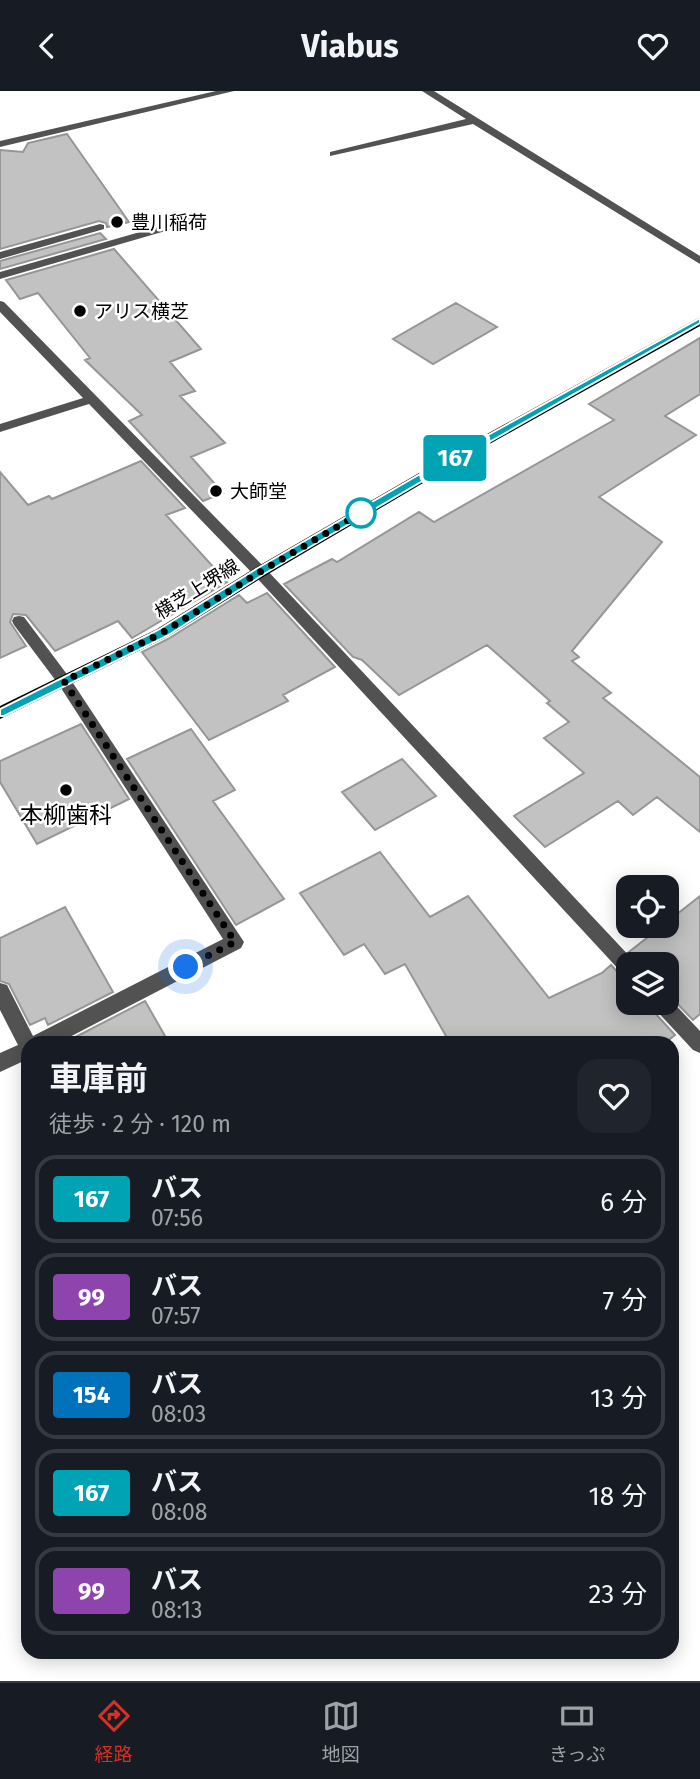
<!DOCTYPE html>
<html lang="ja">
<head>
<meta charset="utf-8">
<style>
  body { margin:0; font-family:"Fira Sans","Noto Sans JP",sans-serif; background:#20242c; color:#f1f3f6; height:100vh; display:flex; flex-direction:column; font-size:26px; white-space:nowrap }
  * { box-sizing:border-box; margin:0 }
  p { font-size:23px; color:#9ea1a6 }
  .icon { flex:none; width:38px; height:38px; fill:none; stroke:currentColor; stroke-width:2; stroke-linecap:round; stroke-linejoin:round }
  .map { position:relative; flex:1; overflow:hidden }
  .panel { position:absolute; left:21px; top:945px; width:658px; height:623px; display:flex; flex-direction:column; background:#171b24; border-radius:21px; box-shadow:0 4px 18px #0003 }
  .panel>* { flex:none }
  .badge { padding:0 14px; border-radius:5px; font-size:24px; line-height:46px }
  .tools { position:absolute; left:616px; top:784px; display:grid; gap:14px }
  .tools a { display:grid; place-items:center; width:63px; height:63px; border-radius:14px; background:#171b24; box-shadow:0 4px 18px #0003; font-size:35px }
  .you { position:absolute; width:35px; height:35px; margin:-18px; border:5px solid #fff; border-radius:50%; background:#1a73e8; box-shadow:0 0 0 10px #1a73e833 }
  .map>.badge { position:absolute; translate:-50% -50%; box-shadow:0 0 0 4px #fff }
  .round { display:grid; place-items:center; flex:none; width:74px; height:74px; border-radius:21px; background:#20242c }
  .overview { display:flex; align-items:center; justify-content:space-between; height:119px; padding:0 28px }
  h1 { font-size:33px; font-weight:700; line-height:52px }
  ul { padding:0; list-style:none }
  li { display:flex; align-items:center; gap:21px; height:88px; margin:0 14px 10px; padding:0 14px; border:4px solid #363941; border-radius:21px }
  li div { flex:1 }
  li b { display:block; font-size:26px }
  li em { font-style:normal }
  li .badge { min-width:77px; font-weight:700; text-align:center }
  header { display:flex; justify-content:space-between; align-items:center; height:91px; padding:0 28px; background:#171b24; font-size:32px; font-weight:700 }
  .tabs { display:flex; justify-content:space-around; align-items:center; height:98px; border-top:2px solid #363941; background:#171b24; font-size:19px; color:#9ea1a6 }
  .tabs a { display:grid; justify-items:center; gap:4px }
  .tabs .on { color:#d93025 }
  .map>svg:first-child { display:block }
  .building { fill:#c2c2c2; stroke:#969696; stroke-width:2 }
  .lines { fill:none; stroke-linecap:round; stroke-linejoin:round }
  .minor { fill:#525252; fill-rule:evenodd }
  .major { fill:#000; fill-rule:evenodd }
  .line { fill:#00a3b4; stroke:#fff; stroke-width:2 }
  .walk { stroke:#000; stroke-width:7; stroke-dasharray:0 12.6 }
  .poi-dot { fill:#000; stroke:#fff; stroke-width:2.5 }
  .stop-dot { fill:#fff; stroke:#00a3b4; stroke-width:3.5 }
  .labels { text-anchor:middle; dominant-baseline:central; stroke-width:5; stroke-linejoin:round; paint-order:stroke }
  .far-poi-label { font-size:19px; fill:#000; stroke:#fff; text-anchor:start }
  .far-street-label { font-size:19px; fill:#000; stroke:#fff }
  .poi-label { font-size:23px; fill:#000; stroke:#fff }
</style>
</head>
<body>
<header><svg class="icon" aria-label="back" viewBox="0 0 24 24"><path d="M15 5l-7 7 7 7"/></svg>Viabus<svg class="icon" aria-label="heart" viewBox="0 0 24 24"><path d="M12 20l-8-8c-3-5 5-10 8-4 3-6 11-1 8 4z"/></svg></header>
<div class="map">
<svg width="700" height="1590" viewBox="0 0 700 1590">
  <rect width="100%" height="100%" fill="#fff"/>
  <!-- building -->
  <path class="building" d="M 67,43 L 129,131 L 107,136 L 106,132 L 99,130 L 0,158 L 0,59 L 23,61 L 28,52 Z
    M 100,142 L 106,148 L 0,178 L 0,170 Z
    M 114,158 L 201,258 L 170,271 L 195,300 L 180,305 L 225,352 L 191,366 L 223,402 L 203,410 L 129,330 L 142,324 L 85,269 L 90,267 L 38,202 L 20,208 L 6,189 Z
    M 456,212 L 497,236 L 433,273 L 393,248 Z
    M 700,247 L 700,303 L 665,325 L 696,344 L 599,406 L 662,451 L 572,560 L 579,566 L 572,570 L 611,602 L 603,607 L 700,686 L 700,741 L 657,706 L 633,724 L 618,710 L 545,756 L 514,725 L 584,682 L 544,647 L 569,631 L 547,612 L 550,610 L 487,554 L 399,604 L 362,569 L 353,566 L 284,493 L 332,468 L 337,471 L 419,421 L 434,431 L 614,329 L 589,313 Z
    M 141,370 L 185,417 L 166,424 L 227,491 L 132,547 L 118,530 L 55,560 L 26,524 L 13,523 L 10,531 L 26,555 L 0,567 L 0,381 L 28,414 L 49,405 L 52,408 Z
    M 267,502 L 335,576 L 283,604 L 288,610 L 209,649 L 142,561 L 168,548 L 239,504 L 247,512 Z
    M 81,633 L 129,708 L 37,753 L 0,691 L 0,670 Z
    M 191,638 L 235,699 L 213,710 L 284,808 L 236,834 L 127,668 Z
    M 402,668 L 436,705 L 375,739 L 342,701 Z
    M 380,761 L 430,826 L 468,805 L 549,907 L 602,882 L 611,874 L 620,884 L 628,886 L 628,912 L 651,912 L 653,920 L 675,944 L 665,952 L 450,952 L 405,873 L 385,883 L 364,853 L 344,864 L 300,802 Z
    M 700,805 L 700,923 L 693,929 L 667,902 L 667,873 L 639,873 L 629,861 L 662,835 L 667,835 L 667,831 Z
    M 65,816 L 113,901 L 48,934 L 45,927 L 30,934 L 9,893 L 0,890 L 0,847 Z
    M 145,910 L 169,952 L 64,952 Z"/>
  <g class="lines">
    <!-- minor -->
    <path class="minor" d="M 216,0 L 234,0 L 0,56 L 0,50 Z
      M 422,0 L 434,0 L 700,165 L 700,173 L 473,33 L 330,65 L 330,61 L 466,28 Z
      M 189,127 L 195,130 L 193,132 L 0,188 L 0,181 Z
      M 100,133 L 104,134 L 104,138 L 0,168 L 0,161 Z
      M 0,210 L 4,211 L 265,477 L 634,870 L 636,873 L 628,873 L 628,884 L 622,882 L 255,485 L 89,313 L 0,341 L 0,333 L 83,307 L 0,221 Z
      M 19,525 L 24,526 L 69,586 L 244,851 L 241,857 L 58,952 L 28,952 L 28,968 L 0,981 L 0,962 L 18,954 L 0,919 L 0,892 L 7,894 L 33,945 L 223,848 L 59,594 L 14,534 L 12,530 L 14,526 Z
      M 667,905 L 700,940 L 700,962 L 693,959 L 655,918 L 653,912 L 667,912 Z"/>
    <!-- major -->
    <path class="major" d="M 700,226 L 700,235 L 486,355 L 265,485 L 167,546 L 0,628 L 0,615 L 157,538 L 255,477 L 476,349 Z"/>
  </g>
  <!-- line -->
  <path class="line" d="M 700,227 L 700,232 L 484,354 L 264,483 L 167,545 L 4,625 L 0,625 L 0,618 L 158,539 L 256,478 L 477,350 Z"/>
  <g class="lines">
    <!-- walk -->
    <path class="walk" d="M 186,876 L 235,851 L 64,590 L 162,542 L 260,481 L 371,416 L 361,422"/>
  </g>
  <!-- markers -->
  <g class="poi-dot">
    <circle cx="117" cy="131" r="7"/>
    <circle cx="80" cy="220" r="7"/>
    <circle cx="216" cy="400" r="7"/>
    <circle cx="66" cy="699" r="7"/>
  </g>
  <circle class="stop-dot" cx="361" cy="422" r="14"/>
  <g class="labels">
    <!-- far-poi labels -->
    <g class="far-poi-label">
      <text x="131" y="131">豊川稲荷</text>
      <text x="94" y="220">アリス横芝</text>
      <text x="230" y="400">大師堂</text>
    </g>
    <!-- far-street labels -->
    <g class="far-street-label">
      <text transform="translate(197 498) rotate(-32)">横芝上堺線</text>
    </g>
    <!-- poi labels -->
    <g class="poi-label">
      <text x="66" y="724">本柳歯科</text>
    </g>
  </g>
</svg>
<div class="tools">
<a><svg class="icon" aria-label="locate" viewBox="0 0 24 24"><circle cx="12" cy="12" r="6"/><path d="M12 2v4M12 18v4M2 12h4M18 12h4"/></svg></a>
<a><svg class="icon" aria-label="layers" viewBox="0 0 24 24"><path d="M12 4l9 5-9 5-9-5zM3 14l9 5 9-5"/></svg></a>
</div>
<div class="you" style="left:186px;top:876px"></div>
<b class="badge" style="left:455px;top:367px;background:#00a3b4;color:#fff">167</b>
<section class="panel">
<div class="overview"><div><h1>車庫前</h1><p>徒歩 · 2 分 · 120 m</p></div><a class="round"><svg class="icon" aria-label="heart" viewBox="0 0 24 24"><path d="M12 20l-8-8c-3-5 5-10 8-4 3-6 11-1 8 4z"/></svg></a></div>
<ul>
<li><span class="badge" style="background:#00a3b4;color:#fff">167</span><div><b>バス</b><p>07:56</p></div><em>6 分</em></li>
<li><span class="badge" style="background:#8e44ad;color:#fff">99</span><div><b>バス</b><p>07:57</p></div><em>7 分</em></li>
<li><span class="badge" style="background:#0072bc;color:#fff">154</span><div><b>バス</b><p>08:03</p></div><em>13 分</em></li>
<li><span class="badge" style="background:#00a3b4;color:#fff">167</span><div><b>バス</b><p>08:08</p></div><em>18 分</em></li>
<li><span class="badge" style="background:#8e44ad;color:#fff">99</span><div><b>バス</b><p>08:13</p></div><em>23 分</em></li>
</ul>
</section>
</div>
<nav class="tabs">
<a class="on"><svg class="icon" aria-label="directions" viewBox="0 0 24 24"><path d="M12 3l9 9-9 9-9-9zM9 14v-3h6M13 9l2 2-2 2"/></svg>経路</a>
<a><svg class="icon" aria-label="map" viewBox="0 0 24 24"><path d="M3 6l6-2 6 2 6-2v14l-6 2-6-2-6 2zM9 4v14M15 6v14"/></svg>地図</a>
<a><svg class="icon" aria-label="tickets" viewBox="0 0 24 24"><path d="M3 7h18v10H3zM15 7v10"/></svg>きっぷ</a>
</nav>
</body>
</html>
